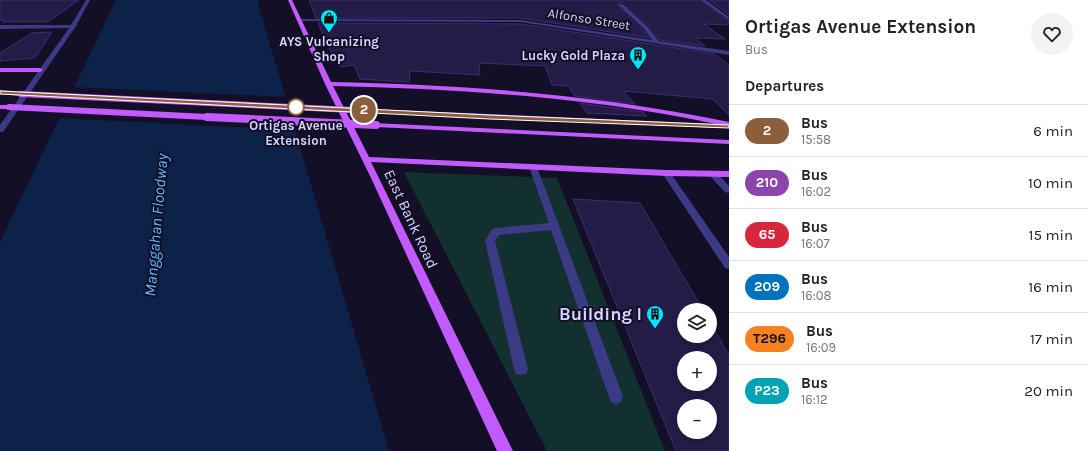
<!DOCTYPE html>
<html lang="en">
<head>
<meta charset="utf-8">
<style>
  body { margin:0; font-family:Karla,sans-serif; background:#f2f2f2; color:#222; height:100vh; display:flex; flex-direction:column; font-size:15px; white-space:nowrap }
  * { box-sizing:border-box; margin:0 }
  p { font-size:13px; color:#767676 }
  .icon { flex:none; width:22px; height:22px; fill:none; stroke:currentColor; stroke-width:2; stroke-linecap:round; stroke-linejoin:round }
  .map { position:relative; flex:1; overflow:hidden }
  .details { display:flex; flex-direction:column; background:#fff; width:360px }
  .details>* { flex:none }
  .badge { padding:0 8px; border-radius:13px; font-size:14px; line-height:26px }
  .controls { position:absolute; left:677px; top:303px; display:grid; gap:8px }
  .controls a { display:grid; place-items:center; width:40px; height:40px; border-radius:50%; background:#fff; box-shadow:0 2px 6px #0003; font-size:20px }
  .map>.badge { position:absolute; translate:-50% -50%; box-shadow:0 0 0 2px #fff }
  h2 { padding:0 16px; font-size:15px; line-height:36px }
  .round { display:grid; place-items:center; flex:none; width:42px; height:42px; border-radius:21px; background:#f2f2f2 }
  .summary { display:flex; align-items:center; justify-content:space-between; height:68px; padding:0 16px }
  h1 { font-size:19px; font-weight:700; line-height:30px }
  ul { padding:0; list-style:none }
  li { display:flex; align-items:center; gap:12px; height:52px; padding:0 16px; border-top:1px solid #e0e0e0 }
  li div { flex:1 }
  li b { display:block; font-size:15px }
  li em { font-style:normal }
  li .badge { min-width:44px; font-weight:700; text-align:center }
  main { display:flex; flex:1; min-height:0 }
  .map>svg:first-child { display:block }
  .green { fill:#12302f }
  .water { fill:#0c2248 }
  .pier { fill:#130f26 }
  .building { fill:#241b47; stroke:#3b2d73; fill-rule:evenodd }
  .lines { fill:none; stroke-linecap:round; stroke-linejoin:round }
  .minor { fill:#3d3a85; fill-rule:evenodd }
  .major { fill:#c25bff; fill-rule:evenodd }
  .major-bridge-far1 { stroke:#c25bff; stroke-width:6 }
  .major-bridge { stroke:#c25bff; stroke-width:8 }
  .line { fill:#8b5e3c; stroke:#fff }
  .stop-dot { fill:#fff; stroke:#8b5e3c; stroke-width:2 }
  .labels { text-anchor:middle; dominant-baseline:central; stroke-width:4; stroke-linejoin:round; paint-order:stroke }
  .far-street-label { font-size:13px; fill:#d9d4ff; stroke:#130f26 }
  .far-poi-label { font-size:13px; font-weight:bold; fill:#d9d4ff; stroke:#130f26 }
  .far-stop-label { font-size:13px; font-weight:bold; fill:#d9d4ff; stroke:#130f26 }
  .street-label { font-size:15px; fill:#d9d4ff; stroke:#130f26 }
  .water-label { font-size:16px; font-style:italic; fill:#62b6ff; stroke:#130f26 }
  .near-poi-label { font-size:18px; font-weight:bold; fill:#d9d4ff; stroke:#130f26; text-anchor:end }
</style>
</head>
<body>
<main>
<div class="map">
<svg width="729" height="451" viewBox="0 0 729 451">
  <rect width="100%" height="100%" fill="#130f26"/>
  <!-- green -->
  <path class="green" d="M 404,172 L 557,178 L 665,451 L 547,451 Z"/>
  <!-- water -->
  <path class="water" d="M 116,0 L 257,0 L 389,451 L 0,451 L 0,242 Z"/>
  <!-- pier -->
  <path class="pier" d="M 72,87 L 289,97 L 298,130 L 57,118 Z"/>
  <!-- building -->
  <path class="building" d="M 0,0 L 79,0 L 48,22 L 2,22 L 5,20 L 0,20 Z
    M 309,0 L 700,0 L 729,21 L 729,25 L 704,24 L 725,39 L 695,38 L 705,46 L 660,40 L 649,26 L 623,2 L 618,3 L 618,7 L 643,30 L 649,38 L 521,18 L 316,18 Z
    M 709,0 L 729,0 L 729,15 Z
    M 318,23 L 521,24 L 715,54 L 729,65 L 729,115 L 713,99 L 623,91 L 635,104 L 575,96 L 568,86 L 552,85 L 545,66 L 479,63 L 480,75 L 410,71 L 409,82 L 360,79 L 354,65 L 341,67 L 329,48 Z
    M 52,32 L 35,58 L 0,61 L 0,53 L 32,33 Z
    M 580,103 L 643,112 L 647,116 L 587,113 Z
    M 573,199 L 640,203 L 703,310 L 684,310 L 684,336 L 710,336 L 710,322 L 729,355 L 729,451 L 676,451 ZM 684,358 L 710,358 L 710,384 L 684,384 ZM 684,406 L 710,406 L 710,432 L 684,432 Z"/>
  <g class="lines">
    <!-- minor -->
    <path class="minor" d="M 86,0 L 90,0 L 76,26 L 3,132 L 0,132 L 0,125 L 69,28 L 0,29 L 0,25 L 71,25 Z
      M 701,0 L 706,0 L 729,17 L 729,20 Z
      M 619,4 L 623,4 L 648,27 L 659,41 L 729,51 L 729,55 L 521,22 L 300,21 L 298,20 L 300,19 L 521,20 L 652,40 L 644,29 L 619,6 Z
      M 533,164 L 537,167 L 623,397 L 621,402 L 616,404 L 611,402 L 609,397 L 551,230 L 499,235 L 495,241 L 528,369 L 526,374 L 521,375 L 516,374 L 514,369 L 485,241 L 492,229 L 496,228 L 549,223 L 529,167 Z
      M 666,170 L 669,171 L 729,257 L 729,269 L 725,268 L 662,173 Z
      M 713,171 L 716,172 L 729,186 L 729,193 L 725,192 L 710,176 L 709,174 Z"/>
    <!-- major -->
    <path class="major" d="M 288,0 L 292,0 L 331,82 C 467,85 595,94 729,122 L 729,126 L 722,125 L 722,128 L 719,128 L 373,113 L 369,111 L 370,109 L 716,124 C 590,97 462,89 333,86 L 369,157 L 666,170 L 729,171 L 729,177 L 666,176 L 371,162 L 513,451 L 497,451 L 371,178 L 325,84 Z
      M 0,68 L 40,68 L 43,70 L 40,72 L 0,72 Z
      M 0,90 L 21,92 L 24,94 L 21,96 L 0,94 Z
      M 0,105 L 9,105 L 13,107 L 9,109 L 0,109 Z
      M 373,123 L 729,140 L 729,144 L 376,127 L 373,127 Z"/>
    <!-- major-bridge-far1 -->
    <path class="major-bridge-far1" d="M 21,94 L 373,111
      M 9,107 L 227,118"/>
    <!-- major-bridge -->
    <path class="major-bridge" d="M 207,117 L 376,125"/>
  </g>
  <!-- line -->
  <path class="line" d="M 0,91 L 489,115 L 729,125 L 729,128 L 489,119 L 0,94 Z"/>
  <!-- icons -->
  <defs>
    <g id="shop-pin" transform="scale(0.9)"><path d="M0 17L-7.5 6A9.5 9.5 0 1 1 7.5 6Z" fill="#00e5ff" stroke="#130f26"/><path d="M-5-2.5h2.3a2.7 3.5 0 0 1 5.4 0H5L5.5 6h-11ZM-1.5-2.5h3a1.5 2.3 0 0 0-3 0Z" fill="#111"/></g>
    <g id="building-pin" transform="scale(0.9)"><path d="M0 17L-7.5 6A9.5 9.5 0 1 1 7.5 6Z" fill="#00e5ff" stroke="#130f26"/><path d="M-4-6H4V6H1V3H-1V6H-4ZM-2.5-4.3h1.7v1.8h-1.7ZM.8-4.3h1.7v1.8H.8ZM-2.5-1h1.7V.8h-1.7ZM.8-1h1.7V.8H.8Z" fill="#111"/></g>
  </defs>
  <g fill-rule="evenodd">
    <use href="#shop-pin" x="329" y="18"/>
    <use href="#building-pin" x="638" y="55"/>
    <use href="#building-pin" x="655" y="314"/>
  </g>
  <!-- markers -->
  <circle class="stop-dot" cx="296" cy="107" r="8"/>
  <g class="labels">
    <!-- far-street labels -->
    <g class="far-street-label">
      <text transform="translate(589 19) rotate(9)">Alfonso Street</text>
    </g>
    <!-- far-poi labels -->
    <g class="far-poi-label">
      <text x="329" y="41">AYS Vulcanizing<tspan x="329" dy="15">Shop</tspan></text>
      <text x="625" y="55" text-anchor="end">Lucky Gold Plaza</text>
    </g>
    <!-- far-stop labels -->
    <g class="far-stop-label">
      <text x="296" y="125">Ortigas Avenue<tspan x="296" dy="15">Extension</tspan></text>
    </g>
    <!-- street labels -->
    <g class="street-label">
      <text transform="translate(411 219) rotate(65)">East Bank Road</text>
    </g>
    <!-- water labels -->
    <g class="water-label">
      <text transform="translate(156 225) rotate(-85)">Manggahan Floodway</text>
    </g>
    <!-- near-poi labels -->
    <g class="near-poi-label">
      <text x="642" y="314">Building I</text>
    </g>
  </g>
</svg>
<div class="controls">
<a><svg class="icon" aria-label="layers" viewBox="0 0 24 24"><path d="M12 4l9 5-9 5-9-5zM3 14l9 5 9-5"/></svg></a>
<a>+</a>
<a>−</a>
</div>
<b class="badge" style="left:364px;top:110px;background:#8b5e3c;color:#fff">2</b>
</div>
<section class="details">
<div class="summary"><div><h1>Ortigas Avenue Extension</h1><p>Bus</p></div><a class="round"><svg class="icon" aria-label="heart" viewBox="0 0 24 24"><path d="M12 20l-8-8c-3-5 5-10 8-4 3-6 11-1 8 4z"/></svg></a></div>
<h2>Departures</h2>
<ul>
<li><span class="badge" style="background:#8b5e3c;color:#fff">2</span><div><b>Bus</b><p>15:58</p></div><em>6 min</em></li>
<li><span class="badge" style="background:#8e44ad;color:#fff">210</span><div><b>Bus</b><p>16:02</p></div><em>10 min</em></li>
<li><span class="badge" style="background:#d7263d;color:#fff">65</span><div><b>Bus</b><p>16:07</p></div><em>15 min</em></li>
<li><span class="badge" style="background:#0072bc;color:#fff">209</span><div><b>Bus</b><p>16:08</p></div><em>16 min</em></li>
<li><span class="badge" style="background:#f58220;color:#111">T296</span><div><b>Bus</b><p>16:09</p></div><em>17 min</em></li>
<li><span class="badge" style="background:#00a3b4;color:#fff">P23</span><div><b>Bus</b><p>16:12</p></div><em>20 min</em></li>
</ul>
</section>
</main>
</body>
</html>
